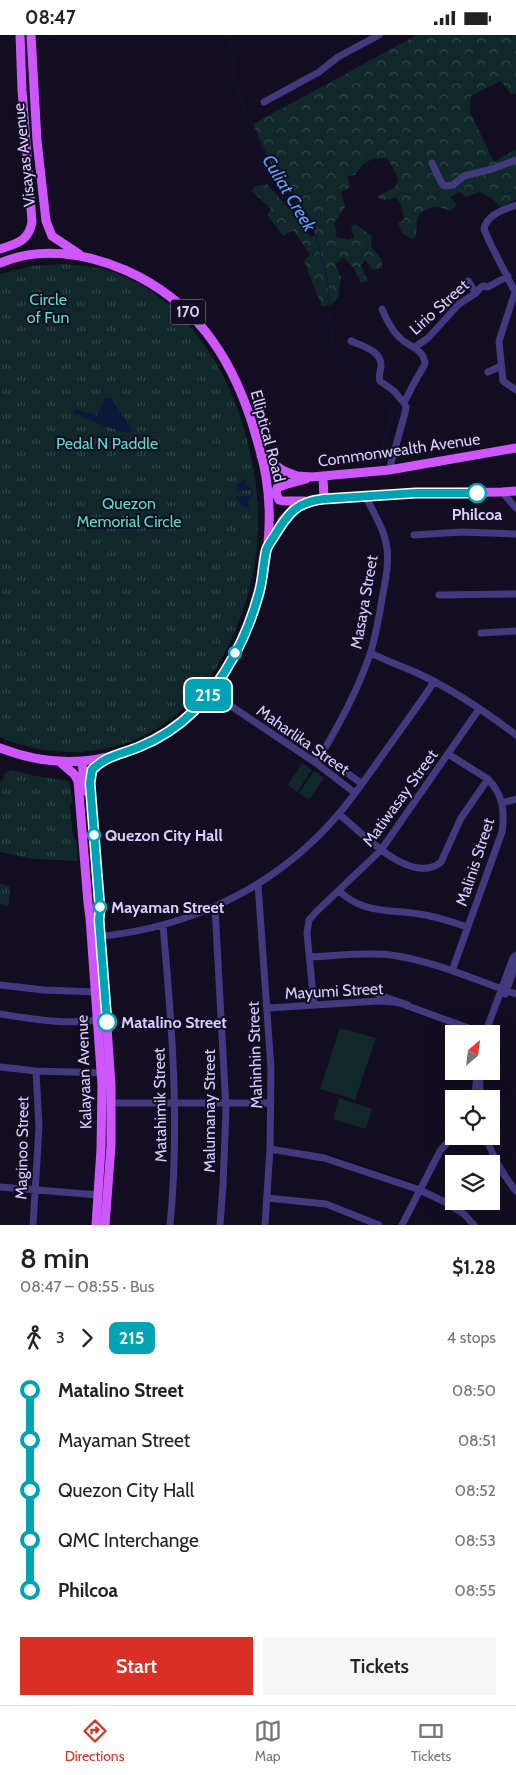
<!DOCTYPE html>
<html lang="en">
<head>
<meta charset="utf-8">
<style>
  body { margin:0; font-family:Cabin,sans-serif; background:#f6f6f6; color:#222; height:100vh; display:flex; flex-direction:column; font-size:19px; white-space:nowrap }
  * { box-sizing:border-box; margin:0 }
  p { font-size:16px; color:#767676 }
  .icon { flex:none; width:28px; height:28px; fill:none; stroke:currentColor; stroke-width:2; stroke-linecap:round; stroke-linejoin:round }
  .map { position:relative; height:1190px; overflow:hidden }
  .panel { display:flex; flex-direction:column; background:#fff; flex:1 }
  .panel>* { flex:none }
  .badge { padding:0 10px; border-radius:8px; font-size:18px; line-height:32px }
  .needle { width:32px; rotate:28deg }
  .fabs { position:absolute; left:445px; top:990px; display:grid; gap:10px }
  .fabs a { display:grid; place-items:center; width:55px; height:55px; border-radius:0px; background:#fff; box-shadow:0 5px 20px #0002; font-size:25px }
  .map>.badge { position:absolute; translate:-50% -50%; box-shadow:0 0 0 2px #fff }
  .legs { display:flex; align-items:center; gap:8px; height:55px; padding:0 20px; font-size:16px }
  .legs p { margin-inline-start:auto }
  .head { display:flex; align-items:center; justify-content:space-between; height:85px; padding:0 20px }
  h1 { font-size:28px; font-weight:600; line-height:38px }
  .cta { display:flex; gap:10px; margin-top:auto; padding:10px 20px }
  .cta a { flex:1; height:58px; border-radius:0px; background:#d93025; color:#fff; font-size:20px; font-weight:600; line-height:58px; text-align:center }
  .cta a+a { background:#f6f6f6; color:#222 }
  ul { padding:0 20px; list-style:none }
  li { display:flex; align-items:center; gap:18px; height:50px; font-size:19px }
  li i { display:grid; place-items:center; width:8px; height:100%; margin:0 6px; background:currentColor }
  li i::after { content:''; width:12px; height:12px; margin:-6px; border:4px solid; border-radius:50%; background:#fff }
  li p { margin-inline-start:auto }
  li:first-child i { background:linear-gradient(#0000 50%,currentColor 0) }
  li:last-child i { background:linear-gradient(currentColor 50%,#0000 0) }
  .status { display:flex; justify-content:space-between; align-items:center; height:35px; padding:0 25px; background:#fff; direction:ltr }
  .status svg { height:14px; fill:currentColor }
  .menu { display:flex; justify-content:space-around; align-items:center; height:70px; border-top:1px solid #e0e0e0; background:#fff; font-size:14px; color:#767676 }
  .menu a { display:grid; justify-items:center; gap:2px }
  .menu .current { color:#d93025 }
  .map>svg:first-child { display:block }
  .green { fill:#10282a }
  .forest { fill:url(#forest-crowns) }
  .park { fill:url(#park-tufts) }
  .water { fill:#0a183c }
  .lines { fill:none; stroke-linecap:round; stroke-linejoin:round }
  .stream { stroke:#0a183c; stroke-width:1 }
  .minor { stroke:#42397e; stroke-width:7 }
  .major { stroke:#cd57fb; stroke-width:9 }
  .line-1-casing { stroke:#fff; stroke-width:11 }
  .line-1 { stroke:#00a3b4; stroke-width:8 }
  .stop-1-dot { fill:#fff; stroke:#00a3b4; stroke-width:2.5 }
  .labels { text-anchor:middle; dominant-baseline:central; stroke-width:4; stroke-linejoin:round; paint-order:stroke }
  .shield { fill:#120d20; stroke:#9c93bb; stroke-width:1 }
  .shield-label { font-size:15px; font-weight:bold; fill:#d7cdfe }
  .street-label { font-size:16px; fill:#d7cdfe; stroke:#120d20 }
  .park-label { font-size:16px; fill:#5bdcc8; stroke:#120d20 }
  .stop-label { font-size:16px; font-weight:bold; fill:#d7cdfe; stroke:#120d20; text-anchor:start }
  .water-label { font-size:18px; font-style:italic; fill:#5ea4fb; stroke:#120d20 }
</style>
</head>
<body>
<div class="status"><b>08:47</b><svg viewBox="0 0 49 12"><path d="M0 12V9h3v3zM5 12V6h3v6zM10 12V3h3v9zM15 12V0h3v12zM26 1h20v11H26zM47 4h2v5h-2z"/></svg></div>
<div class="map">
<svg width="516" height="1190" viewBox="0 0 516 1190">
  <defs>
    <pattern id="forest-crowns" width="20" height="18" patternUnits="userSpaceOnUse" patternTransform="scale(1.25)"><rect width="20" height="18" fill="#10282a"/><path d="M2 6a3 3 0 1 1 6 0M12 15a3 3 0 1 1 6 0" fill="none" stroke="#32464a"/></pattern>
    <pattern id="park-tufts" width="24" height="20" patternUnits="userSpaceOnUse" patternTransform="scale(1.25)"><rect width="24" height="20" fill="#10282a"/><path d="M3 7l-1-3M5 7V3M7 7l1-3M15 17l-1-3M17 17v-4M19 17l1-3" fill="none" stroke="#32464a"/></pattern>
  </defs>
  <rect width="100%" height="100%" fill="#120d20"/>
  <!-- green -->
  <path class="green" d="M 302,728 L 312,735 L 297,757 L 288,750 Z
    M 314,736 L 324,743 L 309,765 L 299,758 Z
    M 340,993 L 376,1003 L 355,1065 L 320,1054 Z
    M 339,1063 L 372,1074 L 366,1094 L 333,1084 Z"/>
  <!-- forest -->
  <path class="forest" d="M 417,0 L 516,0 L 516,58 L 511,60 L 501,46 L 471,61 L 470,77 L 494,127 L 516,114 L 516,164 L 501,173 L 494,165 L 480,157 L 466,162 L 459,157 L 450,162 L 457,170 L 450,176 C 438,170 421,170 417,186 C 416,191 417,197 416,202 L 412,204 L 402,198 L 398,188 L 404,185 L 401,171 L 396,162 L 389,165 L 379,164 L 378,161 L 394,153 L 398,146 L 396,138 L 387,123 C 369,124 365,125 355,140 L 348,141 L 350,153 L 341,157 L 345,172 L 334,188 L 337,197 L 335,202 L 349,205 L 354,202 L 351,193 L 355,189 L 371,200 L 371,211 L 382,225 L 382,233 L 373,235 L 365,225 L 361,231 L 368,246 L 361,248 L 354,233 L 343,222 L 335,229 L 341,242 L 338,262 L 333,269 L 322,272 L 304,226 L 310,219 L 293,195 L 283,201 L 267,180 L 271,174 L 252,156 L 255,151 L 267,149 L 302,188 L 310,203 L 315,200 L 308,181 L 277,143 L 253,89 Z"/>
  <!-- park -->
  <path class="park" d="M 63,229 C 84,231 104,232 123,241 C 215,281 260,398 258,493 C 257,535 245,579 225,617 C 203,660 170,694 123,709 C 82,722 39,719 0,702 L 0,239 L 32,231 Z
    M 12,735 L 35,741 L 69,746 L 73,767 L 70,771 L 73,801 L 76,805 L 78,826 L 34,824 L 0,817 L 0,749 L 5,738 Z
    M 0,848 L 10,852 L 9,868 L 6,871 L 0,868 Z"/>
  <!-- water -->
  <path class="water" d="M 105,363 L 111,363 L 132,395 L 127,398 L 107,392 L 74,378 L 76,374 L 97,381 Z
    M 246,443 L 247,451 L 251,453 L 253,459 L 248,466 L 249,474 L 241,470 L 236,462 L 250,461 L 252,459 L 250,455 L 237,456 L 238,449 Z"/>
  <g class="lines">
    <!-- stream -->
    <path class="stream" d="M 228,0 L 234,24 L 233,44 L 255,100 L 277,143 L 308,181 L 317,205 L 328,248 L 332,309 L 339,320 L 388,370 L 391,379 L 389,392 L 384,401 L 383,416"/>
    <!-- minor -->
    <path class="minor" d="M 264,67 L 319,37 L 338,22 L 379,0
      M 432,128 L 441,147 L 445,151 L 453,150 L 464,141 L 492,134 L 516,125
      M 516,170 C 504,175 487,179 484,194 L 491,210 L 515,257 L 499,306 L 503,346 L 516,355
      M 468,246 L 476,258
      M 382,274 C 386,284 391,294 399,302 C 408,312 424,313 425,329 L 414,348 L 404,368 L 406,372 L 405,378 L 389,435
      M 351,306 C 361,311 381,315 381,330 C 381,336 378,340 380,346 L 394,356 L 404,368
      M 415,312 L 428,303 L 459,269 L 476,258 L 481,252 L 483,251 L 488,252 L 508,241
      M 488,337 L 501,331
      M 502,457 L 516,473
      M 414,500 L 462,497 L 516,499
      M 439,560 L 516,559
      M 481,598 L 516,596
      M 371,618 C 386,626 402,631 417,638 C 452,654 486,677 516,700
      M 210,657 L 316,728 L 355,758
      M 322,719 L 362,749
      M 448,719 L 488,744 C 503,760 505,776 502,797 L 452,936
      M 316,728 C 337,694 357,658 370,619 C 376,601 379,582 382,564 C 385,547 389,531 387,514 C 385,495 374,479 366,462
      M 502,768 L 516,764
      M 339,779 C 361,797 411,852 441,827 L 461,783 L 488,744
      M 258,849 L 271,1034 L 270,1114 L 265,1190
      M 339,856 C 364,879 388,874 419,879 C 436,881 451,887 468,892
      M 215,872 L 226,1074 L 223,1150 L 220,1190
      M 163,891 C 172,990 180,1090 170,1190
      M 92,902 C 173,896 254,863 313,806 C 341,780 362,749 384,718 C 401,694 418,671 434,647
      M 310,922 C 337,921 364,917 391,920 C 434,926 475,945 516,959
      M 0,950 L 44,955 L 96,957
      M 505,959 L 516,929
      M 314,970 L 307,898 L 309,885 L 316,877 L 381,815 L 479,674
      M 405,970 L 485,999
      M 268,973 L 378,966 L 394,967 L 408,970 L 379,960
      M 0,979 C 32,984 66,990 98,985
      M 485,999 L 513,923 L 516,920
      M 0,1032 L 36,1036 L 105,1038
      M 480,1047 L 480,1064
      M 475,1064 L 477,1036
      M 111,1068 L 271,1068
      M 486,1101 C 492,1121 503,1140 516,1156
      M 270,1114 L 324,1123 L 420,1155 L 445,1167 L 464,1179 L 474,1190
      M 0,1152 L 99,1160
      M 267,1163 L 326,1169 L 379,1190
      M 33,1190 L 39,1092 L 36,1036
      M 402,1190 L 440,1116 L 454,1100"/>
    <!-- major -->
    <path class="major" d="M 31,0 L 37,106 L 46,186 L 52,201 L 79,219
      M 0,214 C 16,209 29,206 32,187 L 22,55 L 20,0
      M 0,228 C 40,211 86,218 125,235 C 193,265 230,319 252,388 C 257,405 263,423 266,442 C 276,503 262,570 232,624 C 207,669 176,700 125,717 C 84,731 41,729 0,713
      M 261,421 L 284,436 L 297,441 L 312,442 L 389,435 L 516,413
      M 323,442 L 324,464
      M 305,466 L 283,466 L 279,465 L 276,458 L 277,453 L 284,450 L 306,444
      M 269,510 L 283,485 L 294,473 L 311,465 L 416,458 L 502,457 L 516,456
      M 104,725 L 92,735 L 90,748 L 111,1050 L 111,1111 L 105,1190
      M 60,727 L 74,739 L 78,746 L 88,868 L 90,883 L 102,1050 L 101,1114 L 96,1190
      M 82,727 L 85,756"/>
  </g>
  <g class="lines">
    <!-- line-1 casing -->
    <g class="line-1-casing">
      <path id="line-1" d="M 107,987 L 99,885 L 100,874 L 90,748 L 92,735 C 105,721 122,719 139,712 C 183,694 211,663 234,621 C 245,601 253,580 259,558 C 263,544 263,530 266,516 C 267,511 272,505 275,500 C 289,477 297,467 324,464 L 416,458 L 477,458"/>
    </g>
    <!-- line-1 -->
    <use href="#line-1" class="line-1"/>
  </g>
  <!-- markers -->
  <g class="stop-1-dot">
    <circle cx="477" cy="458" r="9"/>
    <circle cx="235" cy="618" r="6"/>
    <circle cx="94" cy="800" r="6"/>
    <circle cx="100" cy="872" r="6"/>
    <circle cx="107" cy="987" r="9"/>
  </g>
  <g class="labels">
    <!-- shield labels -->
    <rect class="shield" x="170.5" y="264.5" width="35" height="25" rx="4"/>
    <g class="shield-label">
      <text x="188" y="277">170</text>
    </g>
    <!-- street labels -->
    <g class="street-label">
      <text transform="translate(24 120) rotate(-96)">Visayas Avenue</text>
      <text transform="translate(439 272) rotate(-42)">Lirio Street</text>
      <text transform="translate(268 401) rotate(75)">Elliptical Road</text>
      <text transform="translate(399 415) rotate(-8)">Commonwealth Avenue</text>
      <text transform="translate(364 567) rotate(-80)">Masaya Street</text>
      <text transform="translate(303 705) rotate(35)">Maharlika Street</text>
      <text transform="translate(400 763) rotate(-54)">Matiwasay Street</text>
      <text transform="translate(475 827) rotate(-72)">Malinis Street</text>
      <text transform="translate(334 956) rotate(-3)">Mayumi Street</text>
      <text transform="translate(255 1020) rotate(-92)">Mahinhin Street</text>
      <text transform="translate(84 1037) rotate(-92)">Kalayaan Avenue</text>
      <text transform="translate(160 1070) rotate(-91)">Matahimik Street</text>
      <text transform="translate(209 1076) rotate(-90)">Malumanay Street</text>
      <text transform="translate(22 1113) rotate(-89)">Maginoo Street</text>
    </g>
    <!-- park labels -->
    <g class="park-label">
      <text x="48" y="264">Circle<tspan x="48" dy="18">of Fun</tspan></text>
      <text x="107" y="408">Pedal N Paddle</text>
      <text x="129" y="468">Quezon<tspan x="129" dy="18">Memorial Circle</tspan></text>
    </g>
    <!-- stop labels -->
    <g class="stop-label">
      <text x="477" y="479" text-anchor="middle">Philcoa</text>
      <text x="105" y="800">Quezon City Hall</text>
      <text x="111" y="872">Mayaman Street</text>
      <text x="121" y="987">Matalino Street</text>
    </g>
    <!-- water labels -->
    <g class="water-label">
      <text transform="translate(289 158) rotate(59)">Culiat Creek</text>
    </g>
  </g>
</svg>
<div class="fabs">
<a><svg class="needle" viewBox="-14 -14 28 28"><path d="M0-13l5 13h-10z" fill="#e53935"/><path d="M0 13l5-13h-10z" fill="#767676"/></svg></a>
<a><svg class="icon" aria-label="locate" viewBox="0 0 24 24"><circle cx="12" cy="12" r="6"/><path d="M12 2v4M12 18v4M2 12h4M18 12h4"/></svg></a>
<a><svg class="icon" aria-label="layers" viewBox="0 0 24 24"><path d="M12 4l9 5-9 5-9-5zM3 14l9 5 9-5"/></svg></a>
</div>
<b class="badge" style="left:208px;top:660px;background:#00a3b4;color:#fff">215</b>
</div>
<section class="panel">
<div class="head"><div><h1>8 min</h1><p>08:47 – 08:55 · Bus</p></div><b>$1.28</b></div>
<div class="legs"><svg class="icon" aria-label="walk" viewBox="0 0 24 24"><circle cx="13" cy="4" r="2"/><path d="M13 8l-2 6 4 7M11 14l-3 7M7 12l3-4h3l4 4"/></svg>3<svg class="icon" aria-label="forward" viewBox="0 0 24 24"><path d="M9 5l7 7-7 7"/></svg><b class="badge" style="background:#00a3b4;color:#fff">215</b><p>4 stops</p></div>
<ul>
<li><i style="color:#00a3b4"></i><b>Matalino Street</b><p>08:50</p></li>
<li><i style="color:#00a3b4"></i><span>Mayaman Street</span><p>08:51</p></li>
<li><i style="color:#00a3b4"></i><span>Quezon City Hall</span><p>08:52</p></li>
<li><i style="color:#00a3b4"></i><span>QMC Interchange</span><p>08:53</p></li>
<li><i style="color:#00a3b4"></i><b>Philcoa</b><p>08:55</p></li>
</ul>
<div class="cta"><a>Start</a><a>Tickets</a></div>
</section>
<nav class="menu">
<a class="current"><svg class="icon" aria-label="directions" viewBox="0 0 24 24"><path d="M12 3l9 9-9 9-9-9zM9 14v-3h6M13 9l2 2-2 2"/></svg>Directions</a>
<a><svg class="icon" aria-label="map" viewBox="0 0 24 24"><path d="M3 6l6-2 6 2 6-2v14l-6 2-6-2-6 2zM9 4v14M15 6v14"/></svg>Map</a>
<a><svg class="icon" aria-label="tickets" viewBox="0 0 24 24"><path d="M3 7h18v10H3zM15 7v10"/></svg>Tickets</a>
</nav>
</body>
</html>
